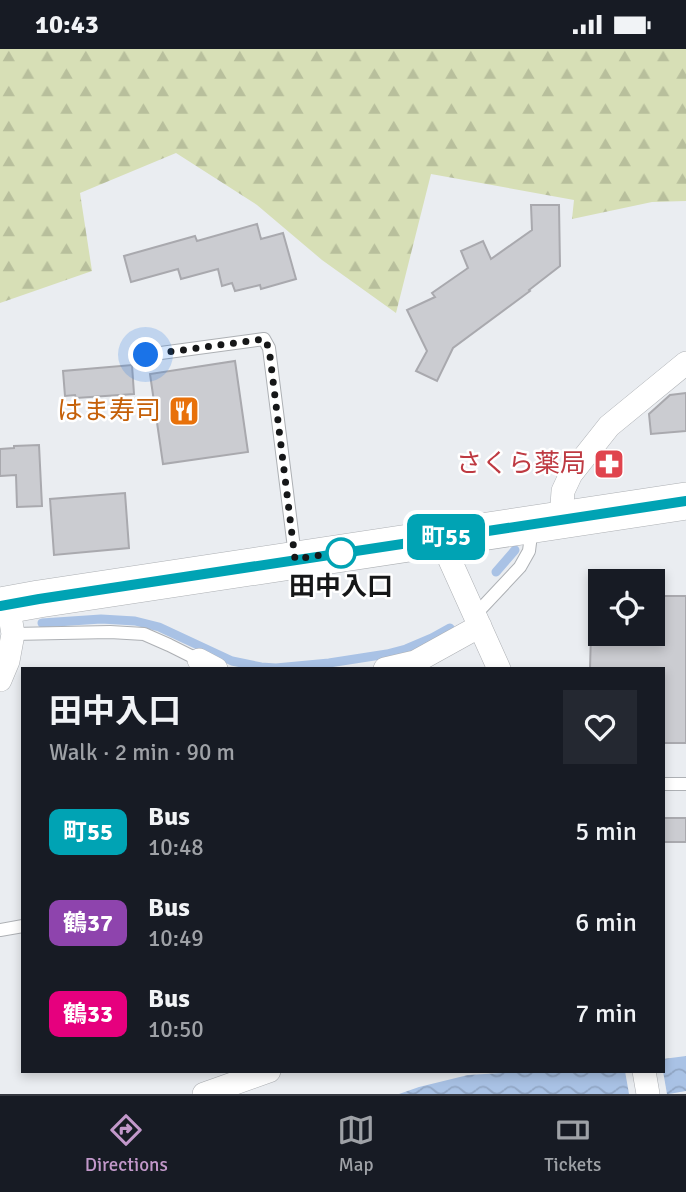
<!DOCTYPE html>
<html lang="en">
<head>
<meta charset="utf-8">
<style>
  body { margin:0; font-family:Signika,"Noto Sans JP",sans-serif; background:#242831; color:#f1f3f6; height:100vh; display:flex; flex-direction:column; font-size:26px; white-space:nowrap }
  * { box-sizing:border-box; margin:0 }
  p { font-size:23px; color:#9ea1a6 }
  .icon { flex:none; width:38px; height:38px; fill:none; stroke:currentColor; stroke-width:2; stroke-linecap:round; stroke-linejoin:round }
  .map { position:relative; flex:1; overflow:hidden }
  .details { position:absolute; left:21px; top:618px; width:644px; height:406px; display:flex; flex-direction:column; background:#171b24; border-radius:0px; box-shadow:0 4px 10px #0003 }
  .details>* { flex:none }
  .badge { padding:0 14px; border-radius:10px; font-size:24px; line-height:46px }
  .tools { position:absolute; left:588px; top:520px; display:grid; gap:14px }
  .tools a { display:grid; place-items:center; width:77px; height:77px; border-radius:0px; background:#171b24; box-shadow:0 4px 10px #0003; font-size:35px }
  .you { position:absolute; width:35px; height:35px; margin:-18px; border:5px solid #fff; border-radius:50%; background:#1a73e8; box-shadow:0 0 0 10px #1a73e833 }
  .map>.badge { position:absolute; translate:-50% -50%; box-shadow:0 0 0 4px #fff }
  .round { display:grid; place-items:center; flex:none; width:74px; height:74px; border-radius:0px; background:#242831 }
  .overview { display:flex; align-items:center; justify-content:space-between; height:119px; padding:0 28px }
  h1 { font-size:33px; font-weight:700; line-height:52px }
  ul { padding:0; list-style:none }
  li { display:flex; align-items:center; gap:21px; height:91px; padding:0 28px }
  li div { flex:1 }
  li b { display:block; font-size:26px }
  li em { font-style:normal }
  li .badge { min-width:77px; font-weight:700; text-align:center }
  .status { display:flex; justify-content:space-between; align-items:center; height:49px; padding:0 35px; background:#171b24; direction:ltr }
  .status svg { height:19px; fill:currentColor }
  .tabs { display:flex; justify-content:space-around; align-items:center; height:98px; border-top:2px solid #363941; background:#171b24; font-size:19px; color:#9ea1a6 }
  .tabs a { display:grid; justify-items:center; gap:4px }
  .tabs .on { color:#c298ca }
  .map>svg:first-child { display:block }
  .forest { fill:url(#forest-firs) }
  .water { fill:url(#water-waves) }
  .pier { fill:#eaedf1 }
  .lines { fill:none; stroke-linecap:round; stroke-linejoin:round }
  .stream { stroke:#a9c2e5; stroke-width:9 }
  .building { fill:#cbccd1; stroke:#a9a9ae; stroke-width:2 }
  .lane-casing { stroke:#adb0b4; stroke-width:14 }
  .street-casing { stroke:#adb0b4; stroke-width:24 }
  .primary-casing { stroke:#adb0b4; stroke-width:38 }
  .lane { stroke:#fff; stroke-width:12 }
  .street { stroke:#fff; stroke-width:23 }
  .primary { stroke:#fff; stroke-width:37 }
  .line-casing { stroke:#fff; stroke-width:16 }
  .line { stroke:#00a3b4; stroke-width:10 }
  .walk { stroke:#161718; stroke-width:7; stroke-dasharray:0 12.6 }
  .stop-dot { fill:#fff; stroke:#00a3b4; stroke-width:3.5 }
  .labels { text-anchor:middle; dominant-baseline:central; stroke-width:5; stroke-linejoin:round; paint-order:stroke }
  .food-label { font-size:26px; fill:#c56008; stroke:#fff; text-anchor:end }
  .health-label { font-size:26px; fill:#be3a42; stroke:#fff; text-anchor:end }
  .stop-label { font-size:26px; font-weight:bold; fill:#161718; stroke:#fff }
</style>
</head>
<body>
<div class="status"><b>10:43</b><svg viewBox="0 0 49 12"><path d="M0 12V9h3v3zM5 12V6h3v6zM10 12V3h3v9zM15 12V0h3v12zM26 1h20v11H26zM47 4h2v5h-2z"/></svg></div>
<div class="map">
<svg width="686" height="1045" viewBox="0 0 686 1045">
  <defs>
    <pattern id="forest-firs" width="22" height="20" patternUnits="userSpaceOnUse" patternTransform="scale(1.75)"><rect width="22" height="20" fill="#d7dfb6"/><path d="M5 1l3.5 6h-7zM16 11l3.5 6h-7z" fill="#b8bf9c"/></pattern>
    <pattern id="water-waves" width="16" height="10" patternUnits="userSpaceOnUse" patternTransform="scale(1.75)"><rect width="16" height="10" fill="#a9c2e5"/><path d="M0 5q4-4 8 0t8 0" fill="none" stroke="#91a6c4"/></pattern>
  </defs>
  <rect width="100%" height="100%" fill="#eaedf1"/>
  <!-- forest -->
  <path class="forest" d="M 0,0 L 686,0 L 686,152 L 652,153 L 572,170 L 574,151 L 431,125 L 396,264 L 322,211 L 257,156 L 176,104 L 80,144 L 92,222 L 0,254 Z"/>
  <!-- water -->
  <path class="water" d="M 686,1007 L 686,1042 L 669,1045 L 399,1045 L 419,1038 L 468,1026 L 536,1022 L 663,1022 L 663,1010 Z"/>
  <!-- pier -->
  <path class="pier" d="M 625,1022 L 663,1022 L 667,1045 L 629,1045 Z"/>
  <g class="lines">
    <!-- stream -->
    <path class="stream" d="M 496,523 L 515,501
      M 42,574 L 101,570 L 135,572 L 159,578 L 232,612 L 261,618 L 276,619 L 329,614 L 387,605 L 406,600 L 432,589 L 450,579"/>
  </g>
  <!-- building -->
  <path class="building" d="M 531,156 L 559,156 L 560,217 L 529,241 L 530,242 L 453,299 L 437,332 L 416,322 L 427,302 L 407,261 L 435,248 L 432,244 L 468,219 L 461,202 L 483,192 L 491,210 L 532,181 Z
    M 257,175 L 261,190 L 283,184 L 296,230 L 261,240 L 260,236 L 235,242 L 232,234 L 222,237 L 218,220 L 181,230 L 178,220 L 131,233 L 124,207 L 195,187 L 197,192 Z
    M 235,312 L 248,403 L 163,415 L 150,325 Z
    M 132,316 L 134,345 L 76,349 L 75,346 L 65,347 L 63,322 Z
    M 686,344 L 686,382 L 651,385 L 649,365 L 670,346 Z
    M 39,396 L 42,457 L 17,458 L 16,426 L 0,427 L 0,400 L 14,399 L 14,397 Z
    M 125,444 L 129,499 L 54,506 L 50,450 Z
    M 653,547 L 686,547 L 686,694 L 663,694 L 663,620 L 590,620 L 591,584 L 653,584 Z
    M 663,769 L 686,769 L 686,793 L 663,793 Z"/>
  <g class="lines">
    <!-- lane casing -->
    <g class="lane-casing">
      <path id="lane" d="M 146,306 L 264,290 L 269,299 L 295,507
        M 475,566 L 520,518 L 529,502 L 532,478
        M 13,585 L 110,583 L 144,585 L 169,596 L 199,611
        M 663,735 L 686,735
        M 0,881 L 23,877"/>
    </g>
    <!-- street casing -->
    <g class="street-casing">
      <path id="street" d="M 561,471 L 563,442 L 571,425 L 609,377 L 686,314
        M 440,489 L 499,620
        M 199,611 L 216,620
        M 385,620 L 415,613 L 480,577
        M 0,631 L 8,612 L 13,585 L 8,555
        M 644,1022 L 648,1045
        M 204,1045 L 269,1022"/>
    </g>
    <!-- primary casing -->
    <g class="primary-casing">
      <path id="primary" d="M 0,557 L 39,550 L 686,452"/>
    </g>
    <!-- lane -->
    <use href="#lane" class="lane"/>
    <!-- street -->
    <use href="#street" class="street"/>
    <!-- primary -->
    <use href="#primary" class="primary"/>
  </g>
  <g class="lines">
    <!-- line casing -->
    <g class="line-casing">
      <path id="line" d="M 0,557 L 39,550 L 686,452"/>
    </g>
    <!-- line -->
    <use href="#line" class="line"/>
    <!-- walk -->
    <path class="walk" d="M 146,306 L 264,290 L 269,299 L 295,510 L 343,503 L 341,504"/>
  </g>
  <!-- icons -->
  <defs>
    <g id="restaurant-square" transform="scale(1.575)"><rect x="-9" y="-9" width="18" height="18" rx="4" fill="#e8710a" stroke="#fff"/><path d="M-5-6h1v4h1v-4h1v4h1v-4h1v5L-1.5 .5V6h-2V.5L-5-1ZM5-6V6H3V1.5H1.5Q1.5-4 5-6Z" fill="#fff"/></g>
    <g id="pharmacy-square" transform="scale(1.575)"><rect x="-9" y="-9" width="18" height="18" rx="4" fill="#e0444e" stroke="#fff"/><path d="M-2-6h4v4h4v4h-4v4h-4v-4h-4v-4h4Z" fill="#fff"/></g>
  </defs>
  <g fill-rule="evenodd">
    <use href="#restaurant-square" x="184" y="362"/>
    <use href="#pharmacy-square" x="609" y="415"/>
  </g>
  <!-- markers -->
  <circle class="stop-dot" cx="341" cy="504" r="14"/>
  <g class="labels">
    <!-- food labels -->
    <g class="food-label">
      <text x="161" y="362">はま寿司</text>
    </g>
    <!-- health labels -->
    <g class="health-label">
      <text x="586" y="415">さくら薬局</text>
    </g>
    <!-- stop labels -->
    <g class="stop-label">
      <text x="341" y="538">田中入口</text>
    </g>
  </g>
</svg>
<div class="tools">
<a><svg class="icon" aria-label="locate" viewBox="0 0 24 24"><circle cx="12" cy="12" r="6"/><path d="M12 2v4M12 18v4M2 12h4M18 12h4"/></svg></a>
</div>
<div class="you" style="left:146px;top:306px"></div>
<b class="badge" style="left:446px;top:488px;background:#00a3b4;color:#fff">町55</b>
<section class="details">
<div class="overview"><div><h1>田中入口</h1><p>Walk · 2 min · 90 m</p></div><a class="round"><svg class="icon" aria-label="heart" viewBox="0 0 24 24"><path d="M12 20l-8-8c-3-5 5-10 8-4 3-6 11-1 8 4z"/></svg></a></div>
<ul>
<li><span class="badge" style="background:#00a3b4;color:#fff">町55</span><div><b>Bus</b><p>10:48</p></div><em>5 min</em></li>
<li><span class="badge" style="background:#8e44ad;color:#fff">鶴37</span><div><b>Bus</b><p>10:49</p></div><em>6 min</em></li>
<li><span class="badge" style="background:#e6007e;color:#fff">鶴33</span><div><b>Bus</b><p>10:50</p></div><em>7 min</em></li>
</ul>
</section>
</div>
<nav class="tabs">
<a class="on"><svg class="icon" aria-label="directions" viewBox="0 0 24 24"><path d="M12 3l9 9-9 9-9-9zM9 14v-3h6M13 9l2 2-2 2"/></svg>Directions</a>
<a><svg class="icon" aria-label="map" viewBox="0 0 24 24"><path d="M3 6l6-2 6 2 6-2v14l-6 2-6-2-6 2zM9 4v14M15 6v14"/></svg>Map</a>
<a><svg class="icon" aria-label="tickets" viewBox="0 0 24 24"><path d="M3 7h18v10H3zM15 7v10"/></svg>Tickets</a>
</nav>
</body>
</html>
